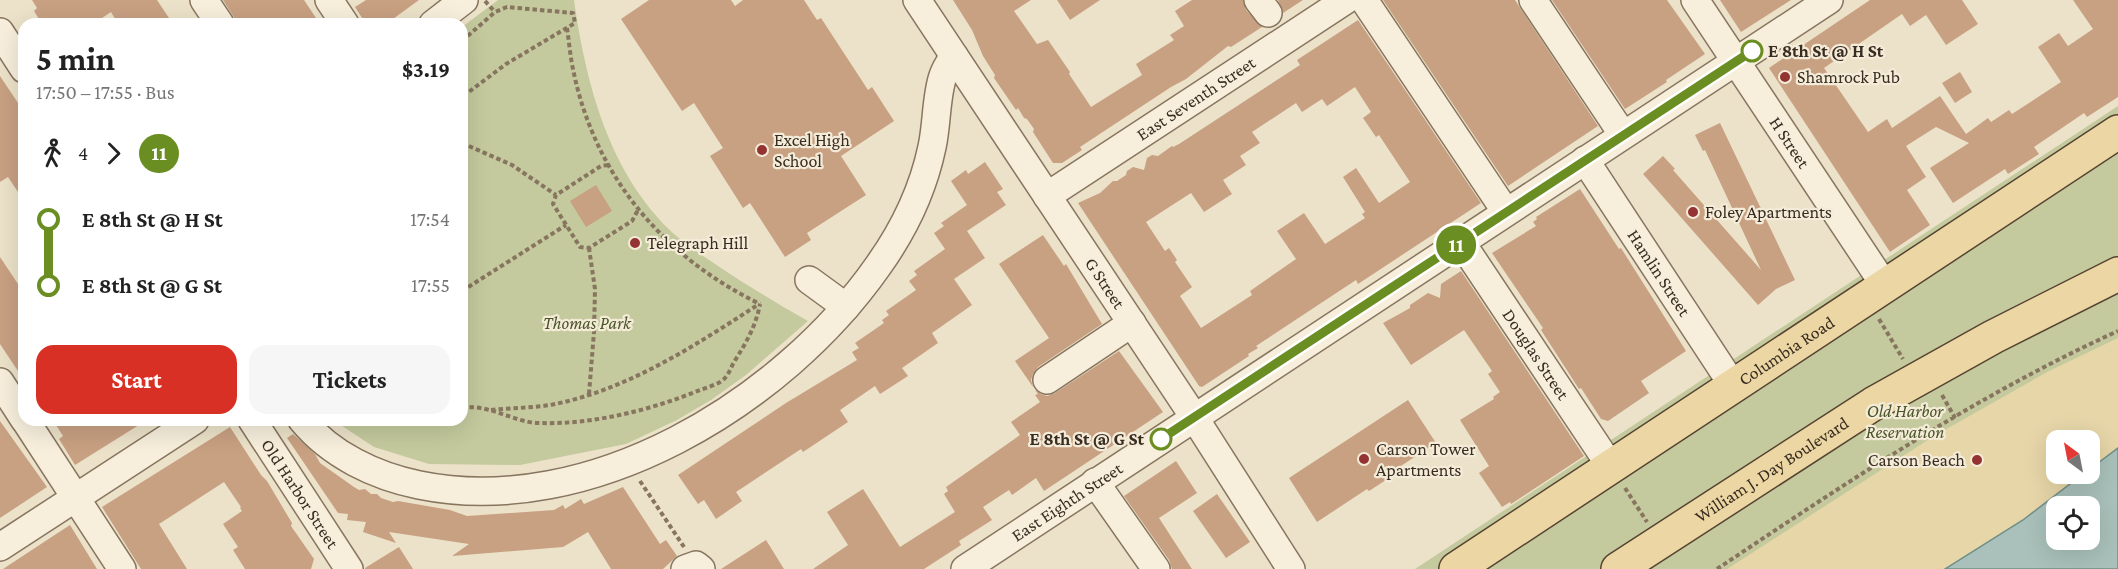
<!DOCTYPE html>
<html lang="en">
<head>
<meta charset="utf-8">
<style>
  body { margin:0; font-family:"Crimson Pro",serif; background:#f6f6f6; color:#222; height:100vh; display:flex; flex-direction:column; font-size:22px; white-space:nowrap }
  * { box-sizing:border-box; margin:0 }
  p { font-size:20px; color:#767676 }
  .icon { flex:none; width:33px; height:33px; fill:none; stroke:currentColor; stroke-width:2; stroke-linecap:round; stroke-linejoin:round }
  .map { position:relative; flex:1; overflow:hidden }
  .sheet { position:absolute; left:18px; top:18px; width:450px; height:408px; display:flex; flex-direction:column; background:#fff; border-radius:18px; box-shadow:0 6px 24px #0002 }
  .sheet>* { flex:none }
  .badge { padding:0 12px; border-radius:20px; font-size:21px; line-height:39px }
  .needle { width:39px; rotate:328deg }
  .tools { position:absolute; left:2046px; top:430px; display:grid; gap:12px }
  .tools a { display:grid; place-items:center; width:54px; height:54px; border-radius:12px; background:#fff; box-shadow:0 6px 24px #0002; font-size:30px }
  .map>.badge { position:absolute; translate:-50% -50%; box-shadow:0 0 0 3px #fff }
  .legs { display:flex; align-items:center; gap:9px; height:66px; padding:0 18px; font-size:20px }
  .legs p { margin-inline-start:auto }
  .summary { display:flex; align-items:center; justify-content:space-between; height:102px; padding:0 18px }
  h1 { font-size:33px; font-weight:700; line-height:45px }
  .button { display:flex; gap:12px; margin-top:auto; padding:12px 18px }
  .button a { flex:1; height:69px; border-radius:18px; background:#d93025; color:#fff; font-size:24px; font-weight:700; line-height:69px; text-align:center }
  .button a+a { background:#f6f6f6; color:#222 }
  ul { padding:0 18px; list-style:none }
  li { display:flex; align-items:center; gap:21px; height:66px; font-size:22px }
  li i { display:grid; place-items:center; width:9px; height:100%; margin:0 8px; background:currentColor }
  li i::after { content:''; width:15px; height:15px; margin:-8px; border:4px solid; border-radius:50%; background:#fff }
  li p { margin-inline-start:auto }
  li:first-child i { background:linear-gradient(#0000 50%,currentColor 0) }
  li:last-child i { background:linear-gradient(currentColor 50%,#0000 0) }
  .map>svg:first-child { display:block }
  .green { fill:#c4ca9d }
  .sand { fill:#e6d6a8 }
  .water { fill:#a9c1ba; stroke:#708f88; stroke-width:1.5; fill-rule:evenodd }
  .building { fill:#c8a082; fill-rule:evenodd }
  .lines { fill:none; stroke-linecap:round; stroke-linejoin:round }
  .minor-casing { stroke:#87755f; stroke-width:30 }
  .major-casing { stroke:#564332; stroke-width:36 }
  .path { stroke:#87755f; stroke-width:4; stroke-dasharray:4.5 3; stroke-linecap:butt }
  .minor { stroke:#f7efdc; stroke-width:27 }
  .major { stroke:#ecd7a4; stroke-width:33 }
  .line-1-casing { stroke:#fff; stroke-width:14 }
  .line-1 { stroke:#6b8e23; stroke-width:9 }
  .stop-1-dot { fill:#fff; stroke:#6b8e23; stroke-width:3 }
  .poi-dot { fill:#933332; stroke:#f4ecd8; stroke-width:2 }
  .labels { text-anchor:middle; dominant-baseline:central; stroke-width:4.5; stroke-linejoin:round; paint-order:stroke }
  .stop-label { font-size:18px; font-weight:bold; fill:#392d21; stroke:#f4ecd8; text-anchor:start }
  .poi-label { font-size:18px; fill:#392d21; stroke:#f4ecd8; text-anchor:start }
  .street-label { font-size:18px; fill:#392d21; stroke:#f4ecd8 }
  .park-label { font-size:18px; font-style:italic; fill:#495429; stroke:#f4ecd8 }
</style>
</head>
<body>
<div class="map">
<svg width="2118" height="569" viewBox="0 0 2118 569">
  <rect width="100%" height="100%" fill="#ece2c9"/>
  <!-- green -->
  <path class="green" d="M 498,0 L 574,0 C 586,84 609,174 674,234 C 691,249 711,261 730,274 C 755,290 781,306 808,321 L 746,375 L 711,400 L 677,420 L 626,444 L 520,465 L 429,464 L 374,447 L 333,420 L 462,420 L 462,27 Z
    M 2118,106 L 2118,448 L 2090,469 L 2090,441 L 2056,441 L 2056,474 L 2083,474 L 1945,569 L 1415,569 Z"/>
  <!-- sand -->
  <path class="sand" d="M 2118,338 L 2118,448 L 2090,469 L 2090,441 L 2056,441 L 2056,474 L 2083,474 L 2023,520 L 1951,566 L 1945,569 L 1727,569 L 1934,436 L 2049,371 Z"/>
  <!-- water -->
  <path class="water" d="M 2118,448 L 2118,569 L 1945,569 L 2023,520 L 2083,474 L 2090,474 L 2090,469 ZM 2056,507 L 2090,507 L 2090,540 L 2056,540 Z"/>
  <!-- building -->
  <path class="building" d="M 32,0 L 157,0 L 173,24 L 118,24 L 111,12 L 93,24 L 42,24 L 34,11 L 37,8 Z
    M 223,0 L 304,0 L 320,24 L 238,24 Z
    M 366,0 L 419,0 L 386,24 L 366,24 L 355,7 Z
    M 649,0 L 731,0 L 735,6 L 743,0 L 804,0 L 817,20 L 821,18 L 868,90 L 872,87 L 894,121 L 841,156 L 866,195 L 807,233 L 811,240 L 785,257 L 750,203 L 743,208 L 710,156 L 723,148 L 694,103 L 682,111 L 621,19 Z
    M 953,0 L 1031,0 L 1014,11 L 1037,44 L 1048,40 L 1070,72 L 1069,74 L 1091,107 L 1142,75 L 1136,64 L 1174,40 L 1170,35 L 1184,26 L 1175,11 L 1192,0 L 1243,0 L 1246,10 L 1262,27 L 1231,47 L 1228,46 L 1186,79 L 1171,87 L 1080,147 L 1082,150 L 1062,163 L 1053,163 L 1033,132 L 1034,129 L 1027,119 L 1024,118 L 1018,108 L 1016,110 L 994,78 L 995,75 L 983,56 L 972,30 Z
    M 1057,0 L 1100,0 L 1070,20 Z
    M 1278,0 L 1303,0 L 1283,13 Z
    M 1383,0 L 1515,0 L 1598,126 L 1508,186 Z
    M 1552,0 L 1667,0 L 1705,54 L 1666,80 L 1667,82 L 1625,109 Z
    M 1720,0 L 1791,0 L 1741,32 Z
    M 1870,0 L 1962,0 L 1978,24 L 1946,45 L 1926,15 L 1910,26 L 1902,14 L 1824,68 L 1868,132 L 1887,119 L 1892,128 L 1940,96 L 1966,134 L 1988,118 L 1991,122 L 2009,110 L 2012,114 L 2061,82 L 2038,47 L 2059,33 L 2068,46 L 2093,29 L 2073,0 L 2118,0 L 2118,97 L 2087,117 L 2084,113 L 2034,147 L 2039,154 L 2008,174 L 2005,169 L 1953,203 L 1930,168 L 1969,143 L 1936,127 L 1906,146 L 1926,177 L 1907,190 L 1930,225 L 1890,252 L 1769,68 Z
    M 1358,20 L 1481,203 L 1358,284 L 1356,280 L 1256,346 L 1258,348 L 1248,354 L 1249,356 L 1202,387 L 1199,386 L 1078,203 L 1100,193 L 1113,181 L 1117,181 L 1126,175 L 1127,171 L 1133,167 L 1144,170 L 1147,158 L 1152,155 L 1158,156 L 1172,146 L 1173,147 L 1179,144 L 1300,65 L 1297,60 ZM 1355,87 L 1371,112 L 1363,118 L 1376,137 L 1379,135 L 1410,182 L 1379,203 L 1356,168 L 1343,177 L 1365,212 L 1362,214 L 1365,218 L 1325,244 L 1304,213 L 1277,231 L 1296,259 L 1250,291 L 1252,295 L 1201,328 L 1180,296 L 1192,287 L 1175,262 L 1177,260 L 1169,248 L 1165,251 L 1146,222 L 1191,193 L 1204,212 L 1232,194 L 1223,180 L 1246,165 L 1240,156 L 1260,143 L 1252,132 L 1296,103 L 1302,112 L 1322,99 L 1327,106 Z
    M 1960,72 L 1972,92 L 1955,103 L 1942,83 Z
    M 0,76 L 24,112 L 24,201 L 8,177 L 0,182 Z
    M 1720,123 L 1795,280 L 1776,289 L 1758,305 L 1643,174 L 1663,156 L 1675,169 L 1673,170 L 1761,270 L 1705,150 L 1703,151 L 1695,135 Z
    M 985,162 L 1003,189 L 997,192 L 1006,205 L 967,231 L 985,258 L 954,279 L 972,305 L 932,333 L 938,343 L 902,368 L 908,376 L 880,394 L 875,386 L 840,410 L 848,422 L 803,452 L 801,449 L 736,492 L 742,501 L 716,519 L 704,500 L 698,504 L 678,475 L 786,403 L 857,360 L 852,352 L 859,348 L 855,343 L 884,323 L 882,320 L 889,315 L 886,311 L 916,290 L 909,281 L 917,275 L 914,271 L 945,249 L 934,233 L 944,226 L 941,223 L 967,205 L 951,181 L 966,170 L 968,174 Z
    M 596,185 L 612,211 L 586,227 L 570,201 Z
    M 1580,189 L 1619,249 L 1621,248 L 1686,351 L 1641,381 L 1649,393 L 1608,421 L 1601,419 L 1581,388 L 1579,389 L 1541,330 L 1543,328 L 1492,253 L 1536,226 L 1533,222 L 1537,219 L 1536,217 Z
    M 1043,235 L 1064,266 L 1066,264 L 1102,324 L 1038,367 L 1033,374 L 1031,380 L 1033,387 L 1015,361 L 1049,338 L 999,264 Z
    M 0,257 L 24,293 L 24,380 L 0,344 Z
    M 1461,271 L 1584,456 L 1511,504 L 1510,502 L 1502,507 L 1479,473 L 1489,466 L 1460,420 L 1494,399 L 1493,397 L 1500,392 L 1488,374 L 1492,371 L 1464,330 L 1411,365 L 1383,323 L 1403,312 L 1410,308 L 1410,305 L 1428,293 L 1440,298 L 1441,284 Z
    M 1119,351 L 1163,412 L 1044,491 L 1036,478 L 1012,495 L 1009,490 L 983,507 L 992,520 L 959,541 L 961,545 L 924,569 L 813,569 L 848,545 L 827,512 L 863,489 L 900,547 L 955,512 L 944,494 L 948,491 L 946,487 L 1020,435 L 1011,422 L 1040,402 L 1035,395 L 1038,394 L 1035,390 L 1041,394 L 1047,396 L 1055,393 Z
    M 1408,400 L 1436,443 L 1387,475 L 1389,478 L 1369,491 L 1367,489 L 1317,522 L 1289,478 Z
    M 64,420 L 147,420 L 75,465 L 59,439 L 63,436 L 56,425 Z
    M 0,421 L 47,487 L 0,518 Z
    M 230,427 L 261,475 L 267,481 L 292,523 L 291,526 L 314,559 L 311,569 L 245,569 L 233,550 L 238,547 L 223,524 L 242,511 L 240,508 L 241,507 L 224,482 L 159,524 L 187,569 L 141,569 L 102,507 Z
    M 293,434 L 315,454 L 320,463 L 354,487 L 359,490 L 365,489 L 371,494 L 377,494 L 381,498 L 393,502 L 398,501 L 450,510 L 467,516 L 554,510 L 563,505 L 565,509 L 581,499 L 584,504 L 623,487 L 660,544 L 666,540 L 677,556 L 663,569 L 611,569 L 588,532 L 563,547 L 452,556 L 469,544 L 389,532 L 396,543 L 363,532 L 366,522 L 347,520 L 348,514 L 338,513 L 287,438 Z
    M 1176,461 L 1197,493 L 1159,518 L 1192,569 L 1172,569 L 1169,560 L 1124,496 Z
    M 1217,494 L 1250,542 L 1226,558 L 1193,511 Z
    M 70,525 L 97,569 L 3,569 L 47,540 Z
    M 766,540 L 784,569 L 721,569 Z
    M 399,547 L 413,569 L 365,569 L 365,568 Z"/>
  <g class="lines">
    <!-- minor casing -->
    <g class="minor-casing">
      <g id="minor">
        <path d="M 204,0 L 220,24"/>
        <path d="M 329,0 L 345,24"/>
        <path id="s1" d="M 917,0 L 1194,417 L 1291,569"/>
        <path d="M 1258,0 L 1268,13"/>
        <path d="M 1364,0 L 1506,212"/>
        <path d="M 1533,0 L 1623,135"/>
        <path id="s2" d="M 1695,0 L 1885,286"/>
        <path d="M 433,24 L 464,0"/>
        <path d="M 0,32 L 24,69"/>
        <path id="s3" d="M 1585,160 L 1734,387"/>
        <path id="s4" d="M 1047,196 L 1346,0"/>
        <path id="s5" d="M 1461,242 L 1611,467"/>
        <path d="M 809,280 L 846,307"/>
        <path d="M 1047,380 L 1132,323"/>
        <path d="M 0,382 L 24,419"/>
        <path d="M 25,420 L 122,569"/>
        <path id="s6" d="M 252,420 L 349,569"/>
        <path d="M 302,420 C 331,455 375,476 419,485 C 590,520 782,403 878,266 C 903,231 923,190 932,147 C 937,125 936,95 943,76 C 945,69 950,62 954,56"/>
        <path d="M 1095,482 L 1156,569"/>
        <path d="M 0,547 L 195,420"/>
        <path d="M 685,569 L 696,565 L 701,569"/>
        <path id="s7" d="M 965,569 L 1829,0"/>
      </g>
    </g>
    <!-- major casing -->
    <g class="major-casing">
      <g id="major">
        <path id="s8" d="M 1456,569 L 2118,132"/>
        <path id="s9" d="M 1618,569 L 1873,404 L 1993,337 L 2118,274"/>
      </g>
    </g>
    <!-- path -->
    <path class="path" d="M 485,1 L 495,12
      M 567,28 C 569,41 570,55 573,69 C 594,175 663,257 760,304
      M 462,41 L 495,12 L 507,7 L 573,13 L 575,23 L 506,64 L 462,97
      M 462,143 L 512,165 L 556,195
      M 608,165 L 601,166 L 556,195 L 553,204 L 580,247 L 589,248 L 632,221 L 638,210
      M 462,291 L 566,225
      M 1879,319 L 1903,359
      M 589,394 L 594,332 L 595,289 L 589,248
      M 1942,395 L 1955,418
      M 462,408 C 487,403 513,422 538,423 C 592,425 651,410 700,390 C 708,387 720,384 725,378 C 729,374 731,367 734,362 C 746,343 756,326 760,304
      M 491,410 C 511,408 531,408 550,405 C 626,391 696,345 759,304
      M 640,481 L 684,547
      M 1625,488 L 1647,522
      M 1717,569 C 1846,483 1977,395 2118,331"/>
    <!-- minor -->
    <use href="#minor" class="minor"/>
    <!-- major -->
    <use href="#major" class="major"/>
  </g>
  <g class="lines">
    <!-- line-1 casing -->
    <g class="line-1-casing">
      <path id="line-1" d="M 1161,439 L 1752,51"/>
    </g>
    <!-- line-1 -->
    <use href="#line-1" class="line-1"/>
  </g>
  <!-- markers -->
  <g class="stop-1-dot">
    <circle cx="1752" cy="51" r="10"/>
    <circle cx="1161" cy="439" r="10"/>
  </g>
  <g class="poi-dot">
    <circle cx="1785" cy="77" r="6"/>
    <circle cx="762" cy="150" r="6"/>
    <circle cx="1693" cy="212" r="6"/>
    <circle cx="635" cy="243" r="6"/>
    <circle cx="1364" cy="459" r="6"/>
    <circle cx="1977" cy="460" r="6"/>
  </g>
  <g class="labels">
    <!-- stop labels -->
    <g class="stop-label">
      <text x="1768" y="51">E 8th St @ H St</text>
      <text x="1144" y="439" text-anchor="end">E 8th St @ G St</text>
    </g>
    <!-- poi labels -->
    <g class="poi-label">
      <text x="1797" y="77">Shamrock Pub</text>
      <text x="774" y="140">Excel High<tspan x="774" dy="21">School</tspan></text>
      <text x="1705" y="212">Foley Apartments</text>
      <text x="647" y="243">Telegraph Hill</text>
      <text x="1376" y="449">Carson Tower<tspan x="1376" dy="21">Apartments</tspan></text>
      <text x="1965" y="460" text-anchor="end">Carson Beach</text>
    </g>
    <!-- street labels -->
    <g class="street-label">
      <text stroke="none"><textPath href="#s4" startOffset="178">East Seventh Street</textPath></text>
      <text stroke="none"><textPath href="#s2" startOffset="171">H Street</textPath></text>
      <text stroke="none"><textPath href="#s3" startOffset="135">Hamlin Street</textPath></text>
      <text stroke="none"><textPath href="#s1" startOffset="340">G Street</textPath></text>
      <text stroke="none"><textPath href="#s8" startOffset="396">Columbia Road</textPath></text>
      <text stroke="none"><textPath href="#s5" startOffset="135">Douglas Street</textPath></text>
      <text stroke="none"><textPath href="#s9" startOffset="183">William J. Day Boulevard</textPath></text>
      <text stroke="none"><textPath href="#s6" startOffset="88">Old Harbor Street</textPath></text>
      <text stroke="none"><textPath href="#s7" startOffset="122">East Eighth Street</textPath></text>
    </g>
    <!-- park labels -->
    <g class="park-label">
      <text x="587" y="323">Thomas Park</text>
      <text x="1905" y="411">Old Harbor<tspan x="1905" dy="21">Reservation</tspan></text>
    </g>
  </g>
</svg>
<div class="tools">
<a><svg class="needle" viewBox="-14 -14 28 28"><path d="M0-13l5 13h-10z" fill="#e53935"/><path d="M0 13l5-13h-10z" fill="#767676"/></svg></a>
<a><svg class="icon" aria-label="locate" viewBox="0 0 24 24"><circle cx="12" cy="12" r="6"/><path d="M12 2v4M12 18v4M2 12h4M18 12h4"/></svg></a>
</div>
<b class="badge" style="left:1456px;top:245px;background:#6b8e23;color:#fff">11</b>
<section class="sheet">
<div class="summary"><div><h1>5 min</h1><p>17:50 – 17:55 · Bus</p></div><b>$3.19</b></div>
<div class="legs"><svg class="icon" aria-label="walk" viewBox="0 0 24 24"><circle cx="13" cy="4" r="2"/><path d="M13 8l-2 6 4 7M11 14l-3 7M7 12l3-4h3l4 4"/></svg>4<svg class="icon" aria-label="forward" viewBox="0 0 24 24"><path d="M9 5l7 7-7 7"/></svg><b class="badge" style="background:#6b8e23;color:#fff">11</b></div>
<ul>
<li><i style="color:#6b8e23"></i><b>E 8th St @ H St</b><p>17:54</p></li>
<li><i style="color:#6b8e23"></i><b>E 8th St @ G St</b><p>17:55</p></li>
</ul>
<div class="button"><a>Start</a><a>Tickets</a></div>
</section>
</div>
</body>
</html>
